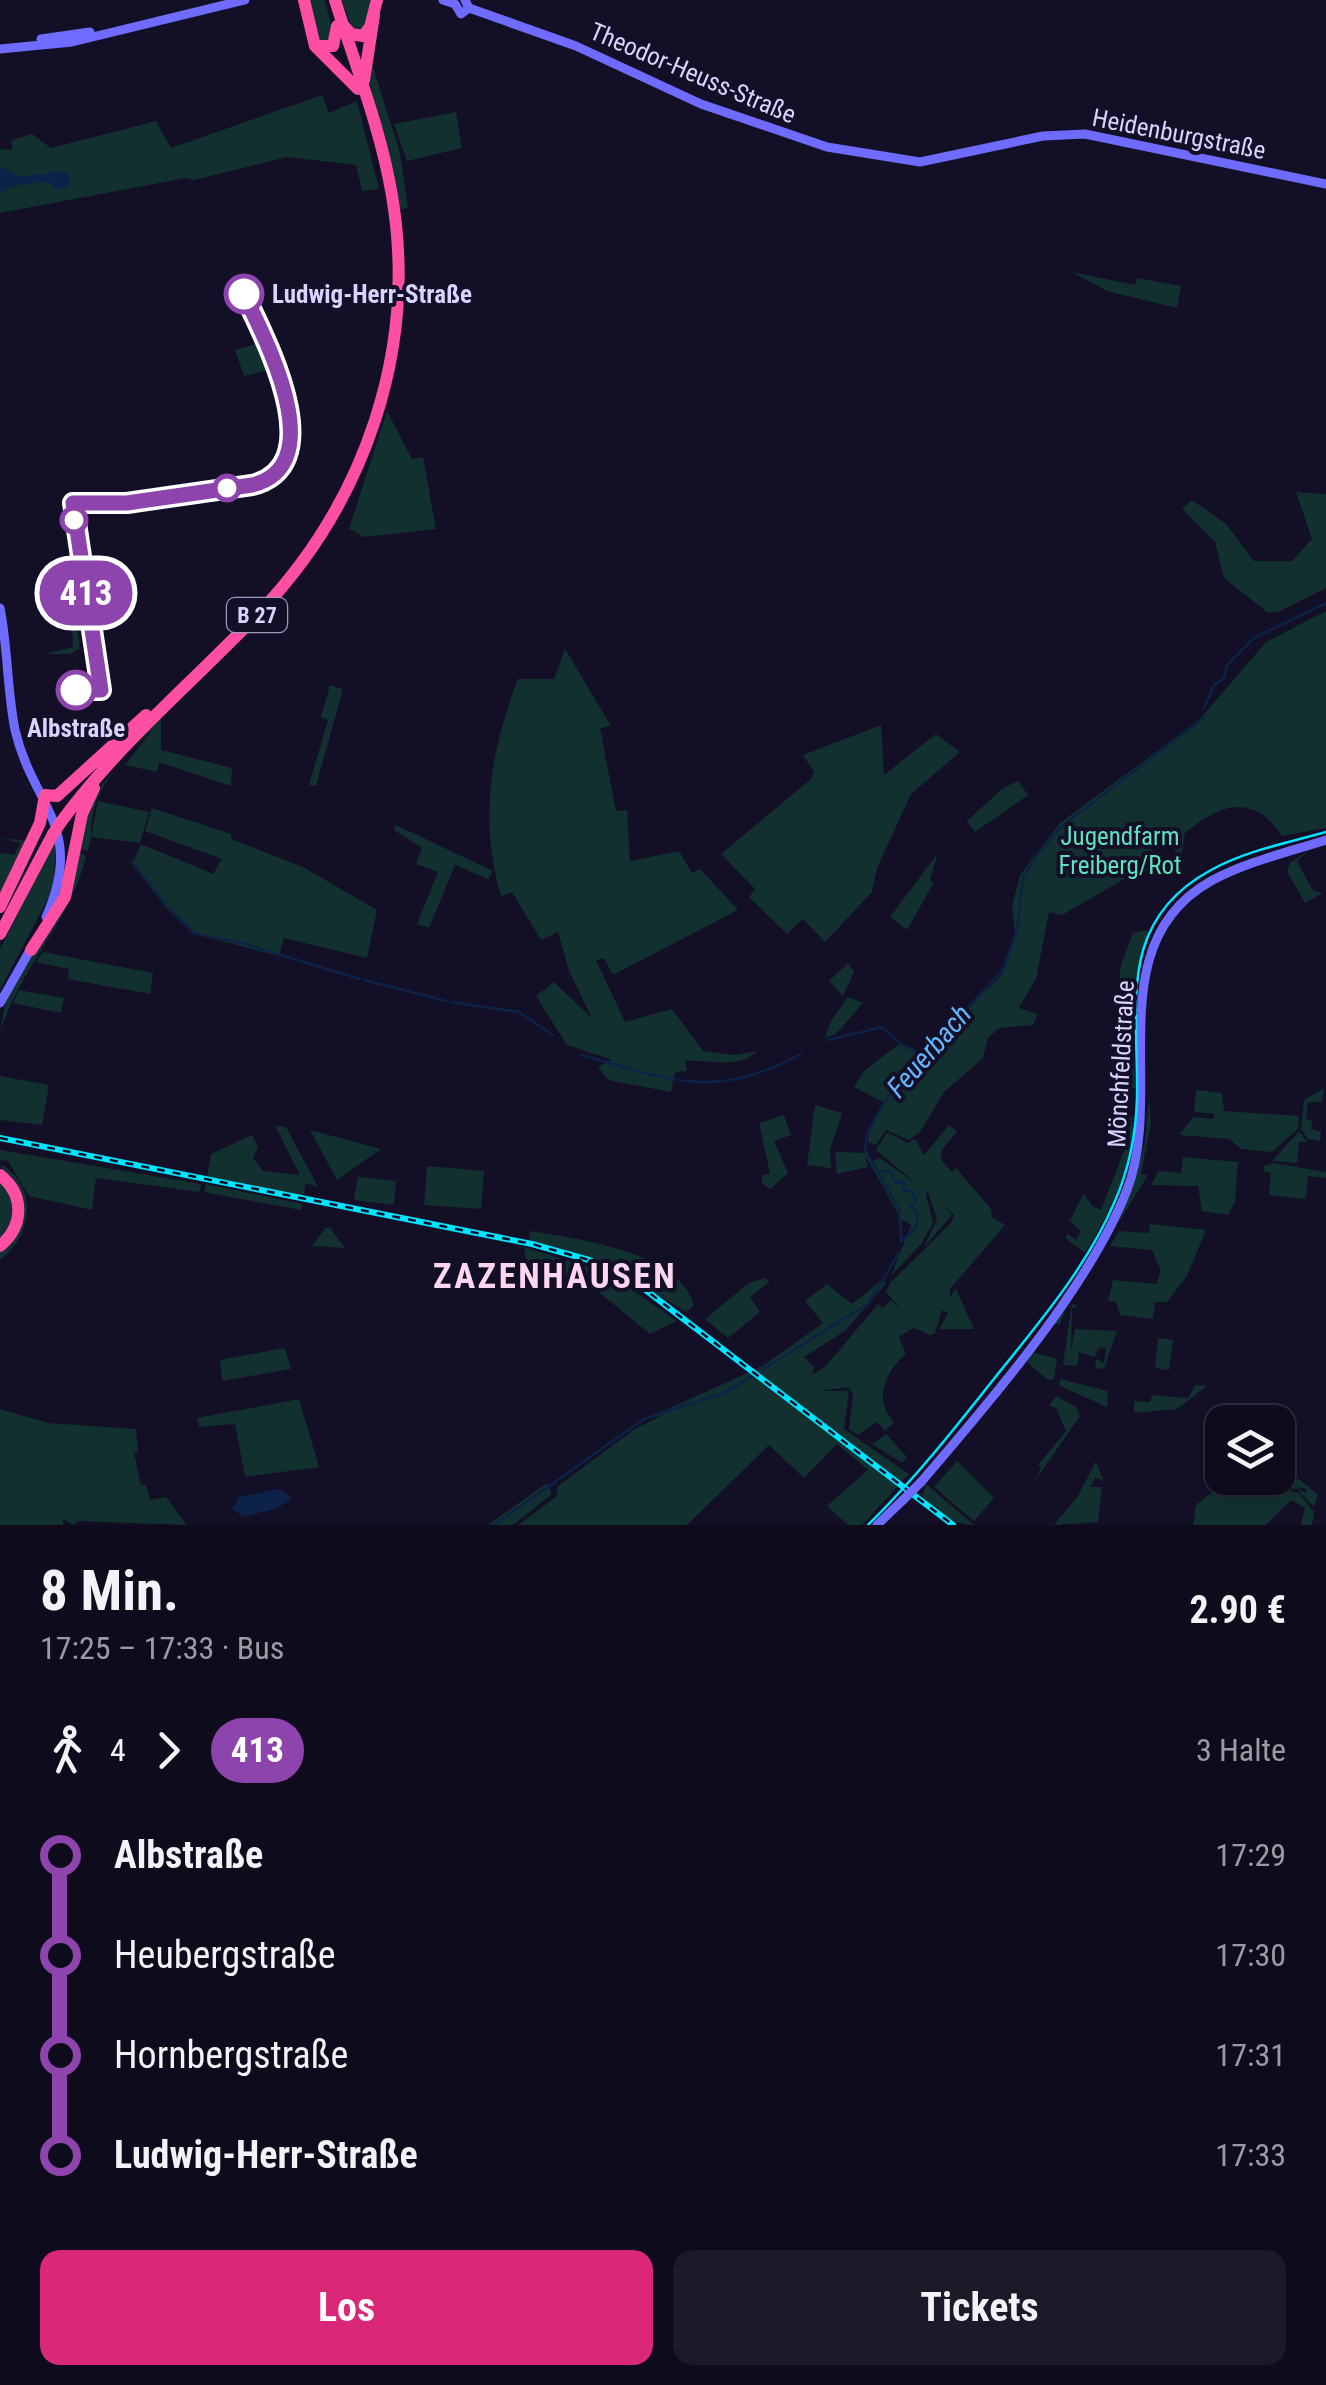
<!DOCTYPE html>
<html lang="de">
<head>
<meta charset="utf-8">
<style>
  body { margin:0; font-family:"Roboto Condensed",sans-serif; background:#1c1929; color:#f1f3f6; height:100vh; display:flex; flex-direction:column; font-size:38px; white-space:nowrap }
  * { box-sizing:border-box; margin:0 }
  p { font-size:32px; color:#9b9ba3 }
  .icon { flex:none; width:55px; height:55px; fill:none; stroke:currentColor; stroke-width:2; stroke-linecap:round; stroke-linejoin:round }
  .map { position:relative; height:1525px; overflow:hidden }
  .panel { display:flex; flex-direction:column; background:#0e0b1c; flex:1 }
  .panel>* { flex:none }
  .badge { padding:0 20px; border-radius:32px; font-size:35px; line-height:65px }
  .controls { position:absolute; left:1205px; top:1405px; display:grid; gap:20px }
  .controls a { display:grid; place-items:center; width:90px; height:90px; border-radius:20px; background:#0e0b1c; box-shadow:0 2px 8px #0004,0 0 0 2px #2e2b3b; font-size:50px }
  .map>.badge { position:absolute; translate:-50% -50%; box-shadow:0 0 0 5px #fff }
  .legs { display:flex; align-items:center; gap:15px; height:110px; padding:0 40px; font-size:32px }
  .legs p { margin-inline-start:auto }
  .headline { display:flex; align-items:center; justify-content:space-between; height:170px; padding:0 40px }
  h1 { font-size:55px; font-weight:700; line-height:75px }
  .cta { display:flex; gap:20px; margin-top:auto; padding:20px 40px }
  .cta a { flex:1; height:115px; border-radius:20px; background:#db2777; color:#fff; font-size:40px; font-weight:700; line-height:115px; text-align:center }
  .cta a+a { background:#1c1929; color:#f1f3f6 }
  ul { padding:0 40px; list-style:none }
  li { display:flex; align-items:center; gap:35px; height:100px; font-size:38px }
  li i { display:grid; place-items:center; width:15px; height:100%; margin:0 12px; background:currentColor }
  li i::after { content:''; width:25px; height:25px; margin:-12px; border:8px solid; border-radius:50%; background:#0e0b1c }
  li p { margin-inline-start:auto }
  li:first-child i { background:linear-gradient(#0000 50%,currentColor 0) }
  li:last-child i { background:linear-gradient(currentColor 50%,#0000 0) }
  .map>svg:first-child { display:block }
  .green { fill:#12302f }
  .water { fill:#0c2248 }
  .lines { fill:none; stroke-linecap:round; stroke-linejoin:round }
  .stream { stroke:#0c2248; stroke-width:2.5 }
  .secondary { stroke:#6f6bff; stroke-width:9 }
  .highway { stroke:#ff4fa3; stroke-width:12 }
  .tram { stroke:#00e5ff; stroke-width:2.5 }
  .rail-casing { stroke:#00e5ff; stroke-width:6 }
  .rail { stroke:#130f26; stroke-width:2.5; stroke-dasharray:8; stroke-linecap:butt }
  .secondary-bridge { stroke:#6f6bff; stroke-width:9 }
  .highway-bridge { stroke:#ff4fa3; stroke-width:12 }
  .line-1-casing { stroke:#fff; stroke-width:22 }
  .line-1 { stroke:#8e44ad; stroke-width:15 }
  .stop-1-dot { fill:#fff; stroke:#8e44ad; stroke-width:5 }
  .labels { text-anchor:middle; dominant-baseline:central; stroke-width:8; stroke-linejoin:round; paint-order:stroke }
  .shield { fill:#130f26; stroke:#9e99be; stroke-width:2.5 }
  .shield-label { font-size:22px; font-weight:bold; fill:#d9d4ff }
  .street-label { font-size:25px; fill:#d9d4ff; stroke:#130f26 }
  .stop-label { font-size:25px; font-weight:bold; fill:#d9d4ff; stroke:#130f26; text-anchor:start }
  .park-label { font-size:25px; fill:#5fe0c0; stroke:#130f26 }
  .water-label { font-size:28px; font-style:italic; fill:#62b6ff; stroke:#130f26 }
  .district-label { font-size:35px; font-weight:bold; letter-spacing:2.5px; fill:#ffd6f0; stroke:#130f26 }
</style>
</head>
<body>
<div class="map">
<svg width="1326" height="1525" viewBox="0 0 1326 1525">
  <rect width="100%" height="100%" fill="#130f26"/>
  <!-- green -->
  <path class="green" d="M 308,0 L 325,0 L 334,37 L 318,46 Z
    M 342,0 L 372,0 L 369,20 L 359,32 L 351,26 Z
    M 381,3 L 373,67 L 400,153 L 408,208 L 397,210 L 367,70 Z
    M 322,95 L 329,113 L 357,101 L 379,189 L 362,191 L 356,165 L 287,157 L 194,180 L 186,178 L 0,213 L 0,149 L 12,150 L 12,140 L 32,134 L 51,148 L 156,121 L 171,148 Z
    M 456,112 L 462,148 L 407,161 L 394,124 Z
    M 1072,272 L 1135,285 L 1137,278 L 1181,286 L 1177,308 L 1107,291 Z
    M 262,342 L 272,369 L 244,376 L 235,350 Z
    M 387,411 L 412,459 L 423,457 L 436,529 L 364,537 L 349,529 Z
    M 1296,492 L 1326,494 L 1326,588 L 1278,612 L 1267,612 L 1224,578 L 1215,542 L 1182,509 L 1192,500 L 1226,524 L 1254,561 L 1292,561 L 1312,539 Z
    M 97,591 L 124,592 L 126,611 L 94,615 L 92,593 Z
    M 1326,611 L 1326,828 L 1282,836 C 1254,794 1222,802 1185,833 L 1180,864 L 1167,831 L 1147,841 L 1157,859 L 1152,863 L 1062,915 L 1049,912 L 1036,979 L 1019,1008 L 1038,1014 L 1033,1025 L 999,1028 L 988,1038 L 983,1058 L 944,1092 L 920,1132 L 909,1140 L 886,1130 L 876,1145 L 868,1142 L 870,1127 L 883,1102 L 854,1087 L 864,1071 L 899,1044 L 922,1055 L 1002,974 L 1015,934 L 1012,906 L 1020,875 L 1060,823 L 1199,720 L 1266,642 Z
    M 76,617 L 80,648 L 71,654 L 46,654 L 73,647 L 72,628 L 66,620 Z
    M 565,649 L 611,726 L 600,728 L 616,811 L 627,810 L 630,861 L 679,851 L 692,873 L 700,869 L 738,910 L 613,975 L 604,958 L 596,960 L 625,1022 L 672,1009 L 703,1051 L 734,1055 L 757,1051 C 739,1070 708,1059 685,1061 L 687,1071 L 675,1072 L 671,1092 L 608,1080 L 598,1067 L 612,1060 L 567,1045 L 536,996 L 554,982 L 592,1018 L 569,971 L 558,932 L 541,940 L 512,892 L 501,896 C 479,821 490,751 518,679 L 554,679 Z
    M 330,685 L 343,689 L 316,786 L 309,785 L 328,720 L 321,717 Z
    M 161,717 L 161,750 L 232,768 L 231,786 L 159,762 L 157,772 L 125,765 L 154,728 C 123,759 89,790 91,836 L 98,801 L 149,812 L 140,843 L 91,837 L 88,851 L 79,848 L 92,796 Z
    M 881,725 L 884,775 L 936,734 L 960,752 L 911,794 L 877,868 L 872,892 L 825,942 L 803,919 L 787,934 L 749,897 L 755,889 L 721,854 L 811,779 L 814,772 L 803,755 Z
    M 1018,781 L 1028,795 L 975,832 L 967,821 L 1003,788 Z
    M 152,808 L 231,834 L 231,839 L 303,867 L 377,910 L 367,958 L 284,938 L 279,956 L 194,934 L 168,910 L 132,864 L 141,844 L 213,874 L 222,859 L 145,831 Z
    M 396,825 L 493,871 L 488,879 L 455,865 L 429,928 L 417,924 L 438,872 L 416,864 L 422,848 L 394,830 Z
    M 0,838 L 28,841 L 0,901 L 0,853 L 14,855 L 21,843 Z
    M 56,838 L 54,887 L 0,990 L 0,949 Z
    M 1309,850 L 1297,861 L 1313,891 L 1323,893 L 1305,903 L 1287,872 L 1290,863 Z
    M 79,851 L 86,856 C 71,922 19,968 0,1033 L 6,998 L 37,948 Z
    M 938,853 L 930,880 L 934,882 L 907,930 L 890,917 Z
    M 1145,930 L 1148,932 L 1132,994 L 1135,1088 L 1131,1088 L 1129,1055 L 1122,1055 L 1126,1048 L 1125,1013 L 1115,1013 L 1121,965 L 1133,933 Z
    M 43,952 L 153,973 L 150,994 L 68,979 L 69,969 L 36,962 Z
    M 848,963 L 854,972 L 843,996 L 829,981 Z
    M 19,990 L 64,998 L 61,1013 L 13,1003 Z
    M 848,997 L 863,1003 L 836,1034 L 825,1038 L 831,1021 Z
    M 0,1076 L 49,1085 L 42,1125 L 0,1120 Z
    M 1324,1088 L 1322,1102 L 1308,1102 L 1306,1119 L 1312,1120 L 1311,1129 L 1321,1132 L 1320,1141 L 1308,1139 L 1301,1129 L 1304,1100 Z
    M 1196,1090 L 1222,1093 L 1224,1111 L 1299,1116 L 1298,1129 L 1272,1152 L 1241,1149 L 1229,1139 L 1179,1135 L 1193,1117 L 1214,1119 L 1214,1114 L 1194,1112 Z
    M 1149,1097 L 1151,1123 L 1141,1174 L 1148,1175 L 1067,1305 L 1060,1324 L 1048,1325 L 1132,1186 L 1145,1142 Z
    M 815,1105 L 842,1113 L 830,1150 L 831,1168 L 807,1165 Z
    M 1130,1112 C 1143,1149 1107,1219 1085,1253 L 1065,1238 L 1068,1234 L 1076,1240 L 1081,1232 L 1070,1220 L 1084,1193 L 1092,1206 L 1101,1210 L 1126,1146 Z
    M 784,1115 L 791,1135 L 774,1141 L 788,1173 L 770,1189 L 762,1183 L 762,1176 L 770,1173 L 759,1123 Z
    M 949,1125 L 957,1131 L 942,1150 L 941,1160 L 952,1172 L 956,1168 L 991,1209 L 992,1217 L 1005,1225 L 950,1289 L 950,1297 L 956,1289 L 974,1329 L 939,1329 L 948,1313 L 942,1310 L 935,1333 L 930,1335 L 913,1328 L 899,1337 L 906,1354 C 885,1371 873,1401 894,1422 L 885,1431 L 877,1422 L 858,1435 L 849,1429 L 853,1394 L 848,1387 L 819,1391 L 849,1391 L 844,1429 L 909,1474 L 862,1525 L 848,1525 L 827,1506 L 868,1470 L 837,1444 L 804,1478 L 769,1445 L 687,1525 L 518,1525 L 556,1497 L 558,1486 L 635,1429 L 663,1415 L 652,1416 L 763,1366 L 823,1323 L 805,1301 L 827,1284 L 852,1304 L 882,1280 L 886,1283 L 846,1330 L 804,1357 L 814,1367 L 812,1375 L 826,1366 L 878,1304 L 883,1308 L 891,1300 L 901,1309 L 886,1292 L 891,1282 L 951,1223 L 954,1215 L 876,1150 L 887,1132 L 907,1143 L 915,1139 L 924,1155 Z
    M 275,1126 L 286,1127 L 318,1187 L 305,1183 L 304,1196 L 207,1178 L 211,1154 L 252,1135 L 258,1147 L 253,1158 L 263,1171 L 300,1175 Z
    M 310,1130 L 381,1149 L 337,1180 Z
    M 1299,1131 L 1307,1142 L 1299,1142 L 1297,1163 L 1272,1161 Z
    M 0,1150 L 201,1184 L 200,1192 L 96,1178 L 92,1210 L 29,1196 L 8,1161 L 0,1160 Z
    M 835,1152 L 868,1153 L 872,1161 L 880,1158 L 925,1190 L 933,1223 L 921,1244 L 891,1276 L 911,1225 L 903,1220 L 899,1225 L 898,1213 L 865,1155 L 868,1167 L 837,1174 Z
    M 1183,1157 L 1238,1162 L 1235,1202 L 1228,1215 L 1202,1211 L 1198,1186 L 1151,1185 L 1159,1171 L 1181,1173 Z
    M 1273,1163 L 1326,1172 L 1326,1178 L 1308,1176 L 1306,1199 L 1269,1195 L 1271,1173 L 1264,1172 L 1264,1166 Z
    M 0,1164 C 39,1185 33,1236 0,1260 L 0,1250 L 22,1215 Z
    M 427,1166 L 484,1171 L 481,1209 L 424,1205 Z
    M 358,1177 L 396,1181 L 394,1205 L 354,1200 Z
    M 0,1180 L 12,1194 L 14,1220 L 0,1239 Z
    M 206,1184 L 302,1204 L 301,1210 L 204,1192 Z
    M 928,1192 L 952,1215 L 924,1247 L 937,1219 Z
    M 1150,1224 L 1206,1230 L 1187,1276 L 1167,1302 L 1155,1302 L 1153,1319 L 1120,1315 L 1116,1302 L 1108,1301 L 1113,1280 L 1156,1284 L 1161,1271 L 1152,1250 L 1110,1246 L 1119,1231 L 1149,1233 Z
    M 325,1228 L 330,1228 L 345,1248 L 312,1246 Z
    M 529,1231 C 576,1238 681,1252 694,1306 L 686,1312 L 613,1267 L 530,1241 Z
    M 524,1247 L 612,1275 L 676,1321 L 650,1334 L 600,1293 L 526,1260 Z
    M 765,1278 L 769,1282 L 750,1297 L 760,1312 L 728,1338 L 705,1319 L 749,1283 Z
    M 1072,1304 L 1078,1307 L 1072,1308 L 1071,1350 L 1075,1329 L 1117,1331 L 1104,1369 L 1095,1368 L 1096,1359 L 1104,1363 L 1106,1348 L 1099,1347 L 1097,1357 L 1097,1346 L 1095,1357 L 1079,1352 L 1077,1366 L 1063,1365 Z
    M 1158,1338 L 1173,1340 L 1169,1370 L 1155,1368 Z
    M 285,1348 L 291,1369 L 222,1381 L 220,1360 Z
    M 1031,1352 L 1057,1359 L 1054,1379 L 1048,1380 L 1027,1362 Z
    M 1060,1379 L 1108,1391 L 1107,1407 L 1060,1386 Z
    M 1195,1385 L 1207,1386 L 1177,1409 L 1134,1413 L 1134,1401 L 1150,1402 L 1152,1395 L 1188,1398 Z
    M 1056,1396 L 1076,1407 L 1080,1416 L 1034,1482 L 1041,1468 L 1038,1465 L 1066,1431 L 1056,1408 L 1049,1406 Z
    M 299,1399 L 319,1467 L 245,1477 L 235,1424 L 199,1427 L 197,1418 Z
    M 0,1409 L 48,1423 L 136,1429 L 138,1452 L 134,1453 L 141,1485 L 146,1485 L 150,1500 L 166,1497 L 187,1525 L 78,1521 L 73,1525 L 63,1519 L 63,1525 L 0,1525 Z
    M 886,1434 L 907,1457 L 902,1463 L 872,1444 Z
    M 1278,1455 L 1294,1482 L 1298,1478 L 1318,1495 L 1314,1507 L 1298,1490 L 1307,1493 L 1305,1488 L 1286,1490 L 1299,1493 L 1314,1512 L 1312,1525 L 1301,1525 L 1305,1508 L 1291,1500 L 1266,1525 L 1193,1525 L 1196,1505 L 1230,1478 L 1265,1478 L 1253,1485 L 1259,1495 L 1278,1489 Z
    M 957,1461 L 994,1498 L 974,1521 L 934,1487 Z
    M 1096,1461 L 1103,1480 L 1095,1478 L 1090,1487 L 1102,1487 L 1098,1522 L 1054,1525 L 1078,1496 Z
    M 547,1483 L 552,1494 L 513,1525 L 488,1525 Z
    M 926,1484 L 974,1525 C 950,1525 940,1511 922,1496 Z"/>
  <!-- water -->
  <path class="water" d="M 0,166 L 18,177 L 64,171 L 70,176 L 70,186 L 56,190 L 49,181 L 13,186 L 0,193 Z
    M 279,1489 L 292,1498 L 278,1508 L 244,1517 L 232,1509 L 239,1497 Z"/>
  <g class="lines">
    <!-- stream -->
    <path class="stream" d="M 1204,708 L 1214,685 L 1224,678 L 1227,665 L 1254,638 L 1326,603
      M 132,862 L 166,905
      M 169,908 L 194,933 L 246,944
      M 249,945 L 277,954
      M 281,955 L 360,979
      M 364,980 L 446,1001
      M 451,1002 L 519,1012 L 553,1035
      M 828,1040 L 882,1027 L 901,1044 L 925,1056
      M 581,1055 C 671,1080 714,1101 801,1054
      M 877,1171 L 890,1171 L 896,1183 L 904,1182 L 903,1190 L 913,1192 L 916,1201 L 910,1206 L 917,1211 L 917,1226 L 903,1240
      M 901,1242 L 900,1211 L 865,1149 L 867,1134 L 888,1096 L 1004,968 L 1017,930 L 1023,877 L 1039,853 L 1061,827 L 1205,717
      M 494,1525 L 644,1419 L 726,1392 L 868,1304 L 899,1253"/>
    <!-- secondary -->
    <path class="secondary" d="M 443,0 L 455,4 L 461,14 L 469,8 L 465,0
      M 469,8 L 576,46 L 701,104 L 827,147 L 920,162 L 1043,136 L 1085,134 L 1326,184
      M 41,39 L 90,32
      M 0,49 L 72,42 L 245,0
      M 0,608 C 8,648 7,690 15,730 C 33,807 86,827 46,917
      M 0,1003 L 33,945
      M 921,1482 C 991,1400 1088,1289 1127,1190 C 1166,1090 1097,945 1211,881 C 1246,862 1288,852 1326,840
      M 877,1525 L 903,1500"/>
    <!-- highway -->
    <path class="highway" d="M 304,0 L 315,46 L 358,89
      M 343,25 L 351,34 L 363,36 L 370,27 L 377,0
      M 315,46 L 333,46 L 337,26
      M 364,80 L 374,15
      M 61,822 C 118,744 192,683 259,613 C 365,502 418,349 392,196 C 381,129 355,65 335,0
      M 0,907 L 40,823 L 45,795 L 57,796 L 146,715
      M 0,934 L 53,834
      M 31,950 L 65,897 L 82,814 L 94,788
      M 0,1175 C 25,1195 24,1226 0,1246"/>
    <!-- tram -->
    <path class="tram" d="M 868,1525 C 917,1477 959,1423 1001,1370 C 1043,1318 1089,1263 1115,1201 C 1129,1169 1136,1133 1137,1098 C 1139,1009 1115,922 1211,870 C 1247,850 1288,843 1326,832"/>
    <!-- rail casing -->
    <g class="rail-casing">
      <path id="rail" d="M 0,1138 L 532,1244 L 589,1260 L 639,1285 L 953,1525"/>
    </g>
    <!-- rail -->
    <use href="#rail" class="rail"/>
    <!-- secondary-bridge -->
    <path class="secondary-bridge" d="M 903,1500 L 921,1482"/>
    <!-- highway-bridge -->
    <path class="highway-bridge" d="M 53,834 L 61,822"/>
  </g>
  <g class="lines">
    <!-- line-1 casing -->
    <g class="line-1-casing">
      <path id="line-1" d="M 76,690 L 101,690 L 73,503 L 127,503 L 252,485 C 333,465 264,337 244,294"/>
    </g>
    <!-- line-1 -->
    <use href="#line-1" class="line-1"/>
  </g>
  <!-- markers -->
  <g class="stop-1-dot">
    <circle cx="244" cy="294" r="18"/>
    <circle cx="227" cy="488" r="12"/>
    <circle cx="74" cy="520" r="12"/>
    <circle cx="76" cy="690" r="18"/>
  </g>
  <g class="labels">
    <!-- shield labels -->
    <rect class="shield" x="227" y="598" width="60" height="34" rx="8"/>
    <g class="shield-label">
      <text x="257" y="615">B 27</text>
    </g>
    <!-- street labels -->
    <g class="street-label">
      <text transform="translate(693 73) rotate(23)">Theodor-Heuss-Straße</text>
      <text transform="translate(1179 134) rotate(11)">Heidenburgstraße</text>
      <text transform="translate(1121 1064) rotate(-87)">Mönchfeldstraße</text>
    </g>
    <!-- stop labels -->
    <g class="stop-label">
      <text x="272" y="294">Ludwig-Herr-Straße</text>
      <text x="76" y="728" text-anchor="middle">Albstraße</text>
    </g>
    <!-- park labels -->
    <g class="park-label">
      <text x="1120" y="836">Jugendfarm<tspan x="1120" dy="29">Freiberg/Rot</tspan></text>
    </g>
    <!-- water labels -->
    <g class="water-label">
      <text transform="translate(929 1051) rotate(-49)">Feuerbach</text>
    </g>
    <!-- district labels -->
    <g class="district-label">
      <text x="555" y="1276">ZAZENHAUSEN</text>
    </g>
  </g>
</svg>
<div class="controls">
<a><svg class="icon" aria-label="layers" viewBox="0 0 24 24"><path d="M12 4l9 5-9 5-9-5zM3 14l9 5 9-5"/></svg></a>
</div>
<b class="badge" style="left:86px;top:593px;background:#8e44ad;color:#fff">413</b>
</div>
<section class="panel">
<div class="headline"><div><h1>8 Min.</h1><p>17:25 – 17:33 · Bus</p></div><b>2.90 €</b></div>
<div class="legs"><svg class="icon" aria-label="walk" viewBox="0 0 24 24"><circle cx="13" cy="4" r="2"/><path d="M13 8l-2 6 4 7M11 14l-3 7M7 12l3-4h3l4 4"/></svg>4<svg class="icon" aria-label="forward" viewBox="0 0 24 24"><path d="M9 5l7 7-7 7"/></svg><b class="badge" style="background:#8e44ad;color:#fff">413</b><p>3 Halte</p></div>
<ul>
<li><i style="color:#8e44ad"></i><b>Albstraße</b><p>17:29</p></li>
<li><i style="color:#8e44ad"></i><span>Heubergstraße</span><p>17:30</p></li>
<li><i style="color:#8e44ad"></i><span>Hornbergstraße</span><p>17:31</p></li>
<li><i style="color:#8e44ad"></i><b>Ludwig-Herr-Straße</b><p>17:33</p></li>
</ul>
<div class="cta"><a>Los</a><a>Tickets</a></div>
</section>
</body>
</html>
